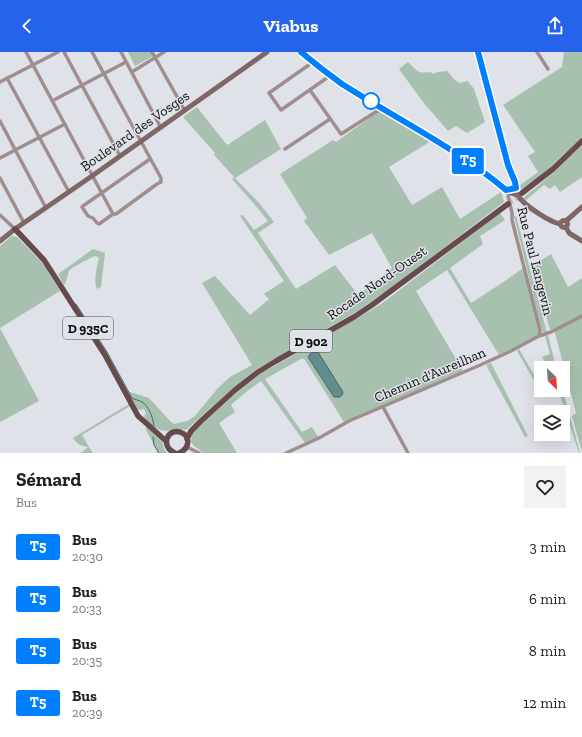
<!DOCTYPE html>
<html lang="fr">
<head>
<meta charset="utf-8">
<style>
  body { margin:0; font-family:"Zilla Slab",serif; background:#f2f2f2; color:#202124; height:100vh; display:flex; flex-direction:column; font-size:15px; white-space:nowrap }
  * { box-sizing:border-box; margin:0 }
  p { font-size:13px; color:#757577 }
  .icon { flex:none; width:22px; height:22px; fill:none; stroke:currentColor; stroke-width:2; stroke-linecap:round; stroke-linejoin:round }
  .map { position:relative; height:401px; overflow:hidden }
  .details { display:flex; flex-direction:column; background:#fff; flex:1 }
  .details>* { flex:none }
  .badge { padding:0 8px; border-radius:3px; font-size:14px; line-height:26px }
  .needle { width:26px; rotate:155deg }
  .controls { position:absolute; left:534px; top:309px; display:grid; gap:8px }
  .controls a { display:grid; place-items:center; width:36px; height:36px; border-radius:0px; background:#fff; box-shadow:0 4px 16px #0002; font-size:20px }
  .map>.badge { position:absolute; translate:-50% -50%; box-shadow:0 0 0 2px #fff }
  .round { display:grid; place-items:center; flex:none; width:42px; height:42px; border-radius:0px; background:#f2f2f2 }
  .overview { display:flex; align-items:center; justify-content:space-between; height:68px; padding:0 16px }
  h1 { font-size:19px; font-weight:800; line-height:30px }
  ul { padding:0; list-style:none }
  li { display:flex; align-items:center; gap:12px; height:52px; padding:0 16px }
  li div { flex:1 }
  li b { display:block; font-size:15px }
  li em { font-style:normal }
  li .badge { min-width:44px; font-weight:700; text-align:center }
  header { display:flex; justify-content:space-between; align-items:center; height:52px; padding:0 16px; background:#2563eb; color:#fff; font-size:18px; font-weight:800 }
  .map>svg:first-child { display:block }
  .green { fill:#a8c0af }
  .water { fill:#628d8e; stroke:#486768 }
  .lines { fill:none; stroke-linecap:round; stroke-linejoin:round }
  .stream { stroke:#486768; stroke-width:1 }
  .primary-tunnel { stroke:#c0c2c8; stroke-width:5.5; stroke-dasharray:5.5 3; stroke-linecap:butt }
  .minor { stroke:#a08e8f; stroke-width:3.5 }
  .secondary { stroke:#7f6667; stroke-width:5 }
  .primary { stroke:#674a4b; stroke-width:5.5 }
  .line-casing { stroke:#fff; stroke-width:9 }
  .line { stroke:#0080ff; stroke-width:6 }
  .stop-dot { fill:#fff; stroke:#0080ff; stroke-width:2 }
  .labels { text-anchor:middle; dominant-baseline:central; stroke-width:3; stroke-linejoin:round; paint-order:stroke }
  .shield { fill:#e0e2e9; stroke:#4c4d50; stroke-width:1 }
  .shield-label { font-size:13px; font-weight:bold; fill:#0c0d0f }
  .street-label { font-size:14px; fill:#0c0d0f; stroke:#e0e2e9 }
</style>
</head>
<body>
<header><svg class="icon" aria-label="back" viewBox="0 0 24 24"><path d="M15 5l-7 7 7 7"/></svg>Viabus<svg class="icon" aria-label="share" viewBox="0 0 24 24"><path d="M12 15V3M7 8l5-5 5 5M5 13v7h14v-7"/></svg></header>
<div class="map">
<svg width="582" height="401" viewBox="0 0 582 401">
  <rect width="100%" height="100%" fill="#e0e2e9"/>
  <!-- green -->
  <path class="green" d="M 128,0 L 151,0 L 153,4 L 135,14 Z
    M 564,0 L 582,0 L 582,85 L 542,123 L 521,138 L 519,134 L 538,120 L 528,104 L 535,100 L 503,53 L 562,15 Z
    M 408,10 C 418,19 417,22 431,20 L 433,22 L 438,20 L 447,19 L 454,27 L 459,31 L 468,29 L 474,37 L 485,70 L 467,81 L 456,74 L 448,79 L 423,50 L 399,17 Z
    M 197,55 L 227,93 L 265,68 L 281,97 L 235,126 L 260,152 L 274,170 L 258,181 L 296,237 L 335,213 L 358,243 L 392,216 L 372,181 L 329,203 L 304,169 L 307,166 L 280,122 L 333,88 L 336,90 L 381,58 L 431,89 L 389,115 L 412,153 L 442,135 L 460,167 L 501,140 L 504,150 L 388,238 L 359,258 L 255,318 L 233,336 L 186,378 C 173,376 165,383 153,374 C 149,372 146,368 144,364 L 146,362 L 144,357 L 139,358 L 137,357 L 128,341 L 130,340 L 149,346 L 171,370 L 174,372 L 187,369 L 194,365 L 218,336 L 230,325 L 252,313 L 202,231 L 215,224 L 250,263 L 269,247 L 264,242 L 284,229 L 240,164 L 243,163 L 254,178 L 268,169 L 255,153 L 232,127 L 234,125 L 214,103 L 215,101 L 183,65 Z
    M 582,93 L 582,125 L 560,140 L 555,133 L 550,137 L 544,133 L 525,149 L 523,146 L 552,122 Z
    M 500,161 L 505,168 L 480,184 L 483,192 L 450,216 L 471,251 L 505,229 L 523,216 L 539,278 L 539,281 L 534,286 L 499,303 L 447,218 L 416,239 L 463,319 L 344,370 L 305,308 L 304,307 L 301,307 L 265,327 L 302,380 L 312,375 L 318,385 L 305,391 L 261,329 L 246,340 L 231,353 L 235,360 L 219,371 L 237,401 L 203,401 L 193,393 L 191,390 L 192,381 C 215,360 237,339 262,321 L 358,266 L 384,250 Z
    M 514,164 L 516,164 L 547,281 L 544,281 L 542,279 Z
    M 12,184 L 17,185 L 43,212 L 60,239 L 0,276 L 39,349 L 0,370 L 0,194 Z
    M 93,197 L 105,201 L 101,235 L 97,237 C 93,227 97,216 99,206 L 96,204 L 92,205 L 72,216 L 69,219 L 65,232 L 64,233 L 58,222 Z
    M 551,202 L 568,235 L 582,226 L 582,400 L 572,364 L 576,361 L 554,277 L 550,278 L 532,214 Z
    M 548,283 L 556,315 L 556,316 L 548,316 L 542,305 L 550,302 L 545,284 Z
    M 519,297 L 541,335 L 541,338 L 553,338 C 548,340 545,343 540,339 L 517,299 Z
    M 491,311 L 528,384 L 525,385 L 486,313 Z
    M 558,338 L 563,338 L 580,401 L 579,401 Z
    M 129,352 L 130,354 L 82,383 L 89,395 L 93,401 L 81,401 L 88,395 C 80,394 77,392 73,386 Z
    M 146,375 L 147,375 L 163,391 L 164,397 L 167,401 L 158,401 L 146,378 Z"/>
  <!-- water -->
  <path class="water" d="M 314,300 L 318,300 L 343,340 L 342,343 L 340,345 L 334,345 L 308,305 L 310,302 Z"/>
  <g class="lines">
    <!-- stream -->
    <path class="stream" d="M 76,252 L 107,300 L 132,346 C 135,348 139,348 142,350 C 149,354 153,366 154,374
      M 153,385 L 154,393 L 159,401"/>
    <!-- primary-tunnel -->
    <path class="primary-tunnel" d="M 508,152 L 522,142"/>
    <!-- minor -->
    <path class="minor" d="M 26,0 L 113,162
      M 64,0 L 120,104
      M 92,0 L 161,126 L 161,130 L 157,132 L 116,162 L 113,162 L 99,172 L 97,171 L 93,166 L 88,164 L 82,155 L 83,154 L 150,107
      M 121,0 L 161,76
      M 152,0 L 185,59
      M 478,0 L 509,113 L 516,136
      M 537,0 L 548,17
      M 313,10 L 269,41 L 281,58 L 331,23
      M 132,20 L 164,0
      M 7,26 L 69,140
      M 0,30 L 58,0
      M 310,38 L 341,82 L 382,56
      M 52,49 L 126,10
      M 0,69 L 46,156
      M 285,97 L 330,67
      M 0,106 L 65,72
      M 0,126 L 24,171
      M 507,139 L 512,161 L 512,168 L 538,270 L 540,279 L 539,284
      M 0,163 L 15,177
      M 383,355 L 408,401
      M 187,395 L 199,401
      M 286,401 L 319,386 L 349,369 L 478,314 L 509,300 L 539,284 L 551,280 L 582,264"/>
    <!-- secondary -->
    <path class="secondary" d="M 301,0 C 314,11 328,22 342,32 C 397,67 456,96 506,139 L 511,141 L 518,143
      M 506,139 L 516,136 C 517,139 517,143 519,145 C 525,154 550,170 560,172
      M560.5 172a3.5 3.5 0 1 1 7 0a3.5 3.5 0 1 1-7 0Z
      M 566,169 L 582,155
      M 566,175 L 569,181 L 582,189
      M 0,189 L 15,177 L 92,124 L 267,0"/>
    <!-- primary -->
    <path class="primary" d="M 522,141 L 553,117 L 582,89
      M 15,177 L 44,208 L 53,222 L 105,303 L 138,364 L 146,371 L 166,389
      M 187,387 L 191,379 L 201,369 L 235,338 L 258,320 L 276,309 L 354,265 L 372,253 L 508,152
      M 175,401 C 160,395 167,376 180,380 C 192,384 189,397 179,401"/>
  </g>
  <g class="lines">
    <!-- line casing -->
    <g class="line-casing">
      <path id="line" d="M 301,0 C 314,11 328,22 342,32 C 397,67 456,96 506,138 L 516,136 L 515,130 L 508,113 L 478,0"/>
    </g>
    <!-- line -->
    <use href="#line" class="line"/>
  </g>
  <!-- markers -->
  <circle class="stop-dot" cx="371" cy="49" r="8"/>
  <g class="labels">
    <!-- shield labels -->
    <g class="shield">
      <rect x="63" y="265" width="50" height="22" rx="3"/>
      <rect x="290" y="278" width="42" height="22" rx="3"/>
    </g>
    <g class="shield-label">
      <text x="88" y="276">D 935C</text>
      <text x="311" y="289">D 902</text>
    </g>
    <!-- street labels -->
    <g class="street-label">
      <text transform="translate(135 79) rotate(-35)">Boulevard des Vosges</text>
      <text transform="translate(535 209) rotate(76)">Rue Paul Langevin</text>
      <text transform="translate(377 231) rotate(-35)">Rocade Nord-Ouest</text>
      <text transform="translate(430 323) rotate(-23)">Chemin d'Aureilhan</text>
    </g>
  </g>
</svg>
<div class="controls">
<a><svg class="needle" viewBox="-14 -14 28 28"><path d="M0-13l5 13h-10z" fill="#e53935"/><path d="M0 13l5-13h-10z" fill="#757577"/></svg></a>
<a><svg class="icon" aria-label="layers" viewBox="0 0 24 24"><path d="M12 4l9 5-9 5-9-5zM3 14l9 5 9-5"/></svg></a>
</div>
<b class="badge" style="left:468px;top:109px;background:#0080ff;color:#fff">T5</b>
</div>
<section class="details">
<div class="overview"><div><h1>Sémard</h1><p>Bus</p></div><a class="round"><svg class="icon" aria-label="heart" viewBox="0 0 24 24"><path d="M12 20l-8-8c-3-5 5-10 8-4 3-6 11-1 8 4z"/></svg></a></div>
<ul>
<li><span class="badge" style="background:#0080ff;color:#fff">T5</span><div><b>Bus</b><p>20:30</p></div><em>3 min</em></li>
<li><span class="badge" style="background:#0080ff;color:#fff">T5</span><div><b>Bus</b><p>20:33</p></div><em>6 min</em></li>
<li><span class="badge" style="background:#0080ff;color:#fff">T5</span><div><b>Bus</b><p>20:35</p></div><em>8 min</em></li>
<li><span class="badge" style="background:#0080ff;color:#fff">T5</span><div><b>Bus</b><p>20:39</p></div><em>12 min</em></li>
</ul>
</section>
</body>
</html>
